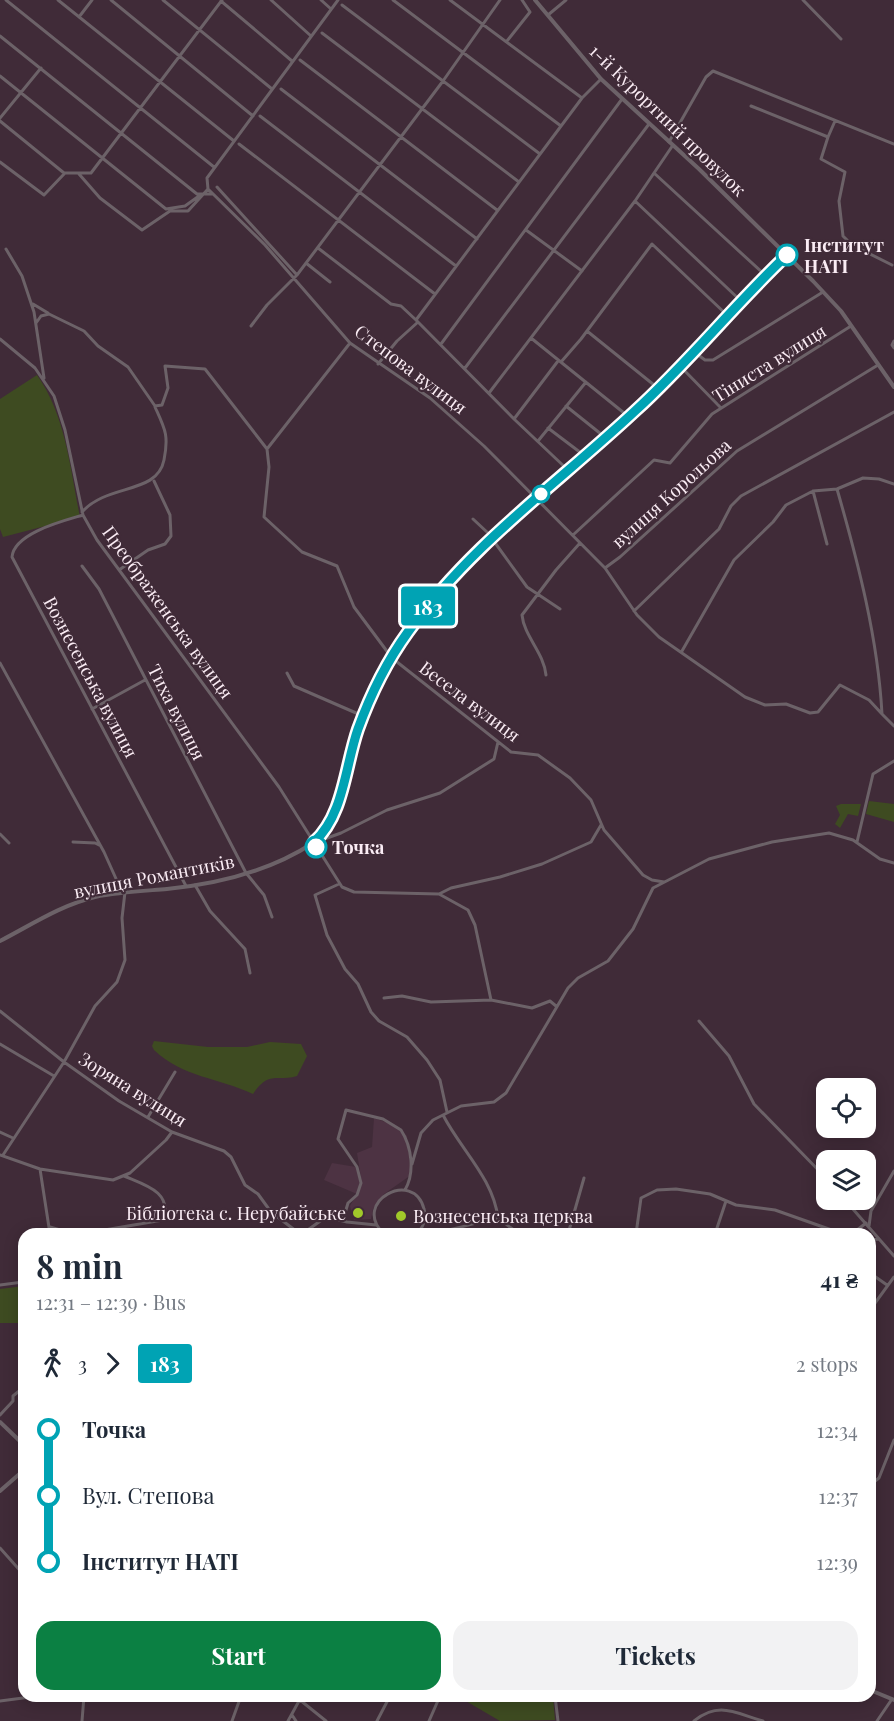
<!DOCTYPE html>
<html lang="en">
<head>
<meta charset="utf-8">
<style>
  body { margin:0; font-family:"Playfair Display",serif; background:#f2f2f3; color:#1f2937; height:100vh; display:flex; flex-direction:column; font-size:22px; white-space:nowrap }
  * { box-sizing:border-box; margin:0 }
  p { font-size:20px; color:#747a83 }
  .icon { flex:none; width:33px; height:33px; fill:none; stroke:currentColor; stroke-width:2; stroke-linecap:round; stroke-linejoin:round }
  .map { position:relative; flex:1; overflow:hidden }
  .sheet { position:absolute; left:18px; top:1228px; width:858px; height:474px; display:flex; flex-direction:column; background:#fff; border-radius:18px; box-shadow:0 3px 15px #0003 }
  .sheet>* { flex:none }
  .badge { padding:0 12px; border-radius:4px; font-size:21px; line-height:39px }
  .fabs { position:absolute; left:816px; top:1078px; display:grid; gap:12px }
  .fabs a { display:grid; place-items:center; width:60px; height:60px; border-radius:12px; background:#fff; box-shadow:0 3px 15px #0003; font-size:30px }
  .map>.badge { position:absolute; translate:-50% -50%; box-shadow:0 0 0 3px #fff }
  .legs { display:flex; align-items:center; gap:9px; height:66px; padding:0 18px; font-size:20px }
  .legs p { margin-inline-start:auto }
  .overview { display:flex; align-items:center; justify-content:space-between; height:102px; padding:0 18px }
  h1 { font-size:33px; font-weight:700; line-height:45px }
  .action { display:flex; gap:12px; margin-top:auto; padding:12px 18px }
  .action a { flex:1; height:69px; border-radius:18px; background:#0b8043; color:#fff; font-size:24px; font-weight:700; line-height:69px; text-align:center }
  .action a+a { background:#f2f2f3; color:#1f2937 }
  ul { padding:0 18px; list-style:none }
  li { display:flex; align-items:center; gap:21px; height:66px; font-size:22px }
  li i { display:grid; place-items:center; width:9px; height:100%; margin:0 8px; background:currentColor }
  li i::after { content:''; width:15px; height:15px; margin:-8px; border:4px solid; border-radius:50%; background:#fff }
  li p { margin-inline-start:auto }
  li:first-child i { background:linear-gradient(#0000 50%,currentColor 0) }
  li:last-child i { background:linear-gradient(currentColor 50%,#0000 0) }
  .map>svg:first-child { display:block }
  .built { fill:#4d3343 }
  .green { fill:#3e4b21 }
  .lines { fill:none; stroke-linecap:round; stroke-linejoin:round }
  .minor { stroke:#6c6268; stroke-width:3 }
  .tertiary { stroke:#6c6268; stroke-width:4 }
  .line-1-casing { stroke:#fff; stroke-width:14 }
  .line-1 { stroke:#00a3b4; stroke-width:9 }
  .stop-1-dot { fill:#fff; stroke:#00a3b4; stroke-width:3 }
  .poi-dot { fill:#a1c92a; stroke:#402b38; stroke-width:2 }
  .labels { text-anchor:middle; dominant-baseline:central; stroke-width:4.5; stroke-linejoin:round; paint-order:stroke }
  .street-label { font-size:18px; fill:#faecf4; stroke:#402b38 }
  .stop-label { font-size:18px; font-weight:bold; fill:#faecf4; stroke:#402b38; text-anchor:start }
  .poi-label { font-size:18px; fill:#faecf4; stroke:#402b38; text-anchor:end }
</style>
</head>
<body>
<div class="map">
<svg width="894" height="1721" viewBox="0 0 894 1721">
  <rect width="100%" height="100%" fill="#402b38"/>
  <!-- built -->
  <path class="built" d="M 374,1118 L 396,1126 L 407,1136 L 411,1175 L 384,1194 L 373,1209 L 371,1219 L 354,1220 L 350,1206 L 362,1184 L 357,1153 L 372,1147 Z
    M 332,1163 L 356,1167 L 360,1184 L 357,1194 L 324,1180 Z"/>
  <!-- green -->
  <path class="green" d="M 37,375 C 66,416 70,468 80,517 L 3,537 L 0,529 L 0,399 Z
    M 869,801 L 894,804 L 894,822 L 866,814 Z
    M 841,804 L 861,804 L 858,816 L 848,814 L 840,828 L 835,824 L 840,815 L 836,806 Z
    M 154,1041 L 208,1047 L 247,1047 L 270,1042 L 301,1044 L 307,1056 L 297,1076 C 277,1082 269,1070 253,1094 C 217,1077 184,1078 154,1050 L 152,1046 Z
    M 24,1286 L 24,1323 L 0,1323 L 0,1289 Z
    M 459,1697 L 553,1697 L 555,1720 L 500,1721 Z"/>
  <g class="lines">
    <!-- minor -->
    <path class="minor" d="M 6,0 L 214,167
      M 58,0 L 234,141
      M 111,0 L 253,116
      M 163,0 L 272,89
      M 271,0 L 311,36
      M 321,0 L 331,9
      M 393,0 L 561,126
      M 450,0 L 582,98
      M 803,0 L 841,39
      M 221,1 L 292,61
      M 342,5 L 540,154
      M 548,15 L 566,0
      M 79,17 L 92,0
      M 322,33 L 519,182
      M 0,36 L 197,194 L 212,194
      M 507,41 L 530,12 L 522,0
      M 300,60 L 497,210
      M 0,76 L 166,209 L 185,206 L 199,196
      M 281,89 L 477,239
      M 751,106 L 828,137 L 835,121
      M 260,116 L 456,266
      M 0,118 L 41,68
      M 0,121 L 64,173
      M 828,137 L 821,159 L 845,172 L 839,201 L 843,236 L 852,245 L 892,265
      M 669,142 L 706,77 L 713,71 L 894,144
      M 239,144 L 435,294
      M 0,162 L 44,195 L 65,173 L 91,173 L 222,0
      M 654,173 L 765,275
      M 79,174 L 100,198 L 142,230 L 170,211 L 188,211 L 208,189 L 207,178 L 338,0
      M 217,187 L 297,275
      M 208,189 L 265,245 L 350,343 L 430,398 L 484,446 L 605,568 L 637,615 L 659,637 L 745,697 L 765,705 L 786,704 L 810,713 L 818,712 L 840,685 L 869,700 L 882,714
      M 635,201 L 741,301
      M 526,230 L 582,271
      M 318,248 L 391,304 L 401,306 L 416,320
      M 6,249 L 22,276 L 34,312 L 44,378
      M 306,263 L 330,282
      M 33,304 L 48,313
      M 36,323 L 41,316 L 49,314 L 84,331 L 98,346 L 128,367 L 155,406 L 162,405 L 168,388 L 165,366 L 205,369 L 267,449 L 269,467 L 264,517 L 302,552 L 337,566 L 354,607 L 392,658 L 511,752 L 538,755 L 570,778 L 591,800 L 604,830 L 643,875 L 652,880 L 664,882
      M 251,326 L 267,305 L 297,275 L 443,81 L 500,0
      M 587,331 L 659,389
      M 531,338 L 629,417
      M 0,339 L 35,368 L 54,396 L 65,430 L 83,515 L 97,540 L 279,787 L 342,887 L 354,892 L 439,894 L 451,888 L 500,877 L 542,864 L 591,842 L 601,825
      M 894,341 L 892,345 L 894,348
      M 441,344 L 622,99
      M 694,352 L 705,360 L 713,360 L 823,292
      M 561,362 L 581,339 L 652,244 L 728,316
      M 378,364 L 397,341 L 418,322
      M 681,367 L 721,408
      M 465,368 L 649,124
      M 489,393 L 635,201 L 673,145
      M 566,406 L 606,438
      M 514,419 L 558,361
      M 548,428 L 585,456
      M 538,441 L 586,382
      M 267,449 L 350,343
      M 569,471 L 514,419 L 416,320 L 582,98 L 601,79
      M 837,489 C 858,562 878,639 882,714 L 894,726
      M 813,491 L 827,544
      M 82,512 C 108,483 157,495 164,460 C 169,435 165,429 155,407
      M 83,515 C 63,521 14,533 12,557 L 186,886
      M 473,519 L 488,533 L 527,587 L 560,609
      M 573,535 L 654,460 L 670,463 L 712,414 L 851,326
      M 82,566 L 99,589 L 246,873 L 264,895 L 272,917
      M 605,568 L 620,557 L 737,451 L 878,365
      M 119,570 L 148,550 L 165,544 L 171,536 L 170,515 L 154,481
      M 634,611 L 719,529 L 731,506 L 741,496 L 894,412
      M 682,651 L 734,560 L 773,522 L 786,505 L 813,491 L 837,489 L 863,478 L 879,479 L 894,484
      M 0,663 L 104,852 L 122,892
      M 287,673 L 294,686 L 363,716
      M 546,675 C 544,653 524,636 522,615 L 556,570 L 580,543
      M 92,709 L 145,680
      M 0,834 L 9,843
      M 73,842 L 95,843 L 99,845
      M 316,842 L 341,833 L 387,810 L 440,793 L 494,759 L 498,742
      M 857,842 L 873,774 L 894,761
      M 339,884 L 315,895 L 327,935 L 345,969 L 358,984 L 371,1012 L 379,1021 L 407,1037 L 427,1060 L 440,1080 L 447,1112
      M 195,885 L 210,911 L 245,949 L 250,973
      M 439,894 L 468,910 L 475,925 L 491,1000
      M 384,998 L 402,996 L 431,1002 L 491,1000 L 532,1008 L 550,1001 L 556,1006
      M 0,1011 L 64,1062 L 119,1101 L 172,1132 L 224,1151 L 231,1157 L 245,1185 L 258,1194 L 271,1212 L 300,1234
      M 699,1021 L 729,1056 L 754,1104 L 826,1178
      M 0,1044 L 54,1076
      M 443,1115 C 461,1150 493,1178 498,1218 L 519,1234
      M 148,1117 L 175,1072
      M 0,1132 L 13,1138
      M 0,1155 L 40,1169 L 113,1180 L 130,1173 L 166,1140 L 172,1132
      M 3,1155 L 64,1062 L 95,1006 L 117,982 L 125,960 L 122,918 L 125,892
      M 412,1164 L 421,1133 L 433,1120 L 461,1106 L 494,1102 L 506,1093 L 568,988 L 578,978 L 608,961 L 633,929 L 653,888 L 709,859 L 772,842 L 829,833 L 853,840 L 880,859 L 894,863
      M 40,1169 L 50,1234
      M 845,1200 L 894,1256
      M 343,1220 L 348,1203 L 357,1195 L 361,1183 L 357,1167 L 338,1139 L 346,1110 L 383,1119 L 401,1130 C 412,1147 415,1173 405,1190
      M 869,1226 L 871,1211 L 894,1171
      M 50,1227 L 74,1234
      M 422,1233 C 448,1233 471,1223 498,1218
      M 81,1234 L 163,1220 C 173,1192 145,1185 124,1176
      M 302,1234 L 326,1217 L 347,1222 L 376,1225
      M 384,1234 C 350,1202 414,1168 424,1209 C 427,1219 423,1228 416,1234
      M 568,1234 L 584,1178
      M 636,1234 L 641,1198 L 657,1190 L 676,1189 L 710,1194 L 736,1205 L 775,1210 L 843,1234
      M 715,1234 L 726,1201
      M 852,1234 L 866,1223
      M 870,1240 L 879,1239
      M 870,1273 L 887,1285
      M 0,1285 L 23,1282
      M 870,1310 L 894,1277
      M 0,1415 L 13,1401 L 13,1396 L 24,1387
      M 870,1485 L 879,1478 L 894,1440
      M 0,1548 L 24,1575
      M 295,1696 L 326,1721
      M 555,1696 L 558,1721
      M 0,1701 L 38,1696
      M 292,1715 L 296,1721
      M 82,1721 L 84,1696
      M 232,1721 L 241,1696
      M 288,1721 L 299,1701
      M 377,1721 L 390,1696
      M 429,1721 L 440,1696
      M 694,1721 C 719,1701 735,1713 763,1721
      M 877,1721 L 892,1699"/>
    <!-- tertiary -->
    <path class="tertiary" d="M 535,0 L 601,79 L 699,169 L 813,281 L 841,311 L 894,387
      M 0,941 C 31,925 61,905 95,897 C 119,892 143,891 167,889 C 218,884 270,871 313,843 C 342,823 349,754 361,721 C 373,691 389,659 407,633 C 469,544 558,483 637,410 C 690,361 735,305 787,255
      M 0,1422 L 24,1445
      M 0,1491 L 24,1470
      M 870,1690 L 894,1700"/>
  </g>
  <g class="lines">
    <!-- line-1 casing -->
    <g class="line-1-casing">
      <path id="line-1" d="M 316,847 L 314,842 C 344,815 345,766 358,729 C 370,696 387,661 408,632 C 470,545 557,484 635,411 C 689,362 734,305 787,255"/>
    </g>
    <!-- line-1 -->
    <use href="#line-1" class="line-1"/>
  </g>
  <!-- markers -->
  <g class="stop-1-dot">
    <circle cx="787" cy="255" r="10"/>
    <circle cx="541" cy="494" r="8"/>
    <circle cx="316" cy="847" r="10"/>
  </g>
  <g class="poi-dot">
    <circle cx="358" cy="1213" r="6"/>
    <circle cx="401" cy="1216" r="6"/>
  </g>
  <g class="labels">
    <!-- street labels -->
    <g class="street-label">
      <text transform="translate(668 120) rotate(44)">1-й Курортний провулок</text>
      <text transform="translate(769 363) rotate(-32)">Тіниста вулиця</text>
      <text transform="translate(411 369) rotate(37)">Степова вулиця</text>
      <text transform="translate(671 493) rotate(-42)">вулиця Корольова</text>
      <text transform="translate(168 612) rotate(54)">Преображенська вулиця</text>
      <text transform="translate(91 677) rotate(62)">Вознесенська вулиця</text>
      <text transform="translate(470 701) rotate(37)">Весела вулиця</text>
      <text transform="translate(177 712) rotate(63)">Тиха вулиця</text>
      <text transform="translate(154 876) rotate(-11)">вулиця Романтиків</text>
      <text transform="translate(133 1089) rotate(32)">Зоряна вулиця</text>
    </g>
    <!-- stop labels -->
    <g class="stop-label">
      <text x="804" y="245">Інститут<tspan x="804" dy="21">НАТІ</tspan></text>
      <text x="332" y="847">Точка</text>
    </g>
    <!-- poi labels -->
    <g class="poi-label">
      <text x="346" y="1213">Бібліотека с. Нерубайське</text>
      <text x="413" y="1216" text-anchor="start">Вознесенська церква</text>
    </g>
  </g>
</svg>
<div class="fabs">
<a><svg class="icon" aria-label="locate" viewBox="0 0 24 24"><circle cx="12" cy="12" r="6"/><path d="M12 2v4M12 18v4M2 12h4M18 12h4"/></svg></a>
<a><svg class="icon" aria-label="layers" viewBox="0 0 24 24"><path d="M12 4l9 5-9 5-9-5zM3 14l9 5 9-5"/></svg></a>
</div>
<b class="badge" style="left:428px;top:606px;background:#00a3b4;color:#fff">183</b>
<section class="sheet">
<div class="overview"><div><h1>8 min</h1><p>12:31 – 12:39 · Bus</p></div><b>41 ₴</b></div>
<div class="legs"><svg class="icon" aria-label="walk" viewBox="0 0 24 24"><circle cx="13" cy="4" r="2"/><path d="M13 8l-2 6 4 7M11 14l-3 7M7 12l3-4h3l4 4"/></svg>3<svg class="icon" aria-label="forward" viewBox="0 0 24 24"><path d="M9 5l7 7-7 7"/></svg><b class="badge" style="background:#00a3b4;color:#fff">183</b><p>2 stops</p></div>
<ul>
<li><i style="color:#00a3b4"></i><b>Точка</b><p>12:34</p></li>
<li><i style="color:#00a3b4"></i><span>Вул. Степова</span><p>12:37</p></li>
<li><i style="color:#00a3b4"></i><b>Інститут НАТІ</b><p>12:39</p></li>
</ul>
<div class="action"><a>Start</a><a>Tickets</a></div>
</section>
</div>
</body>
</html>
